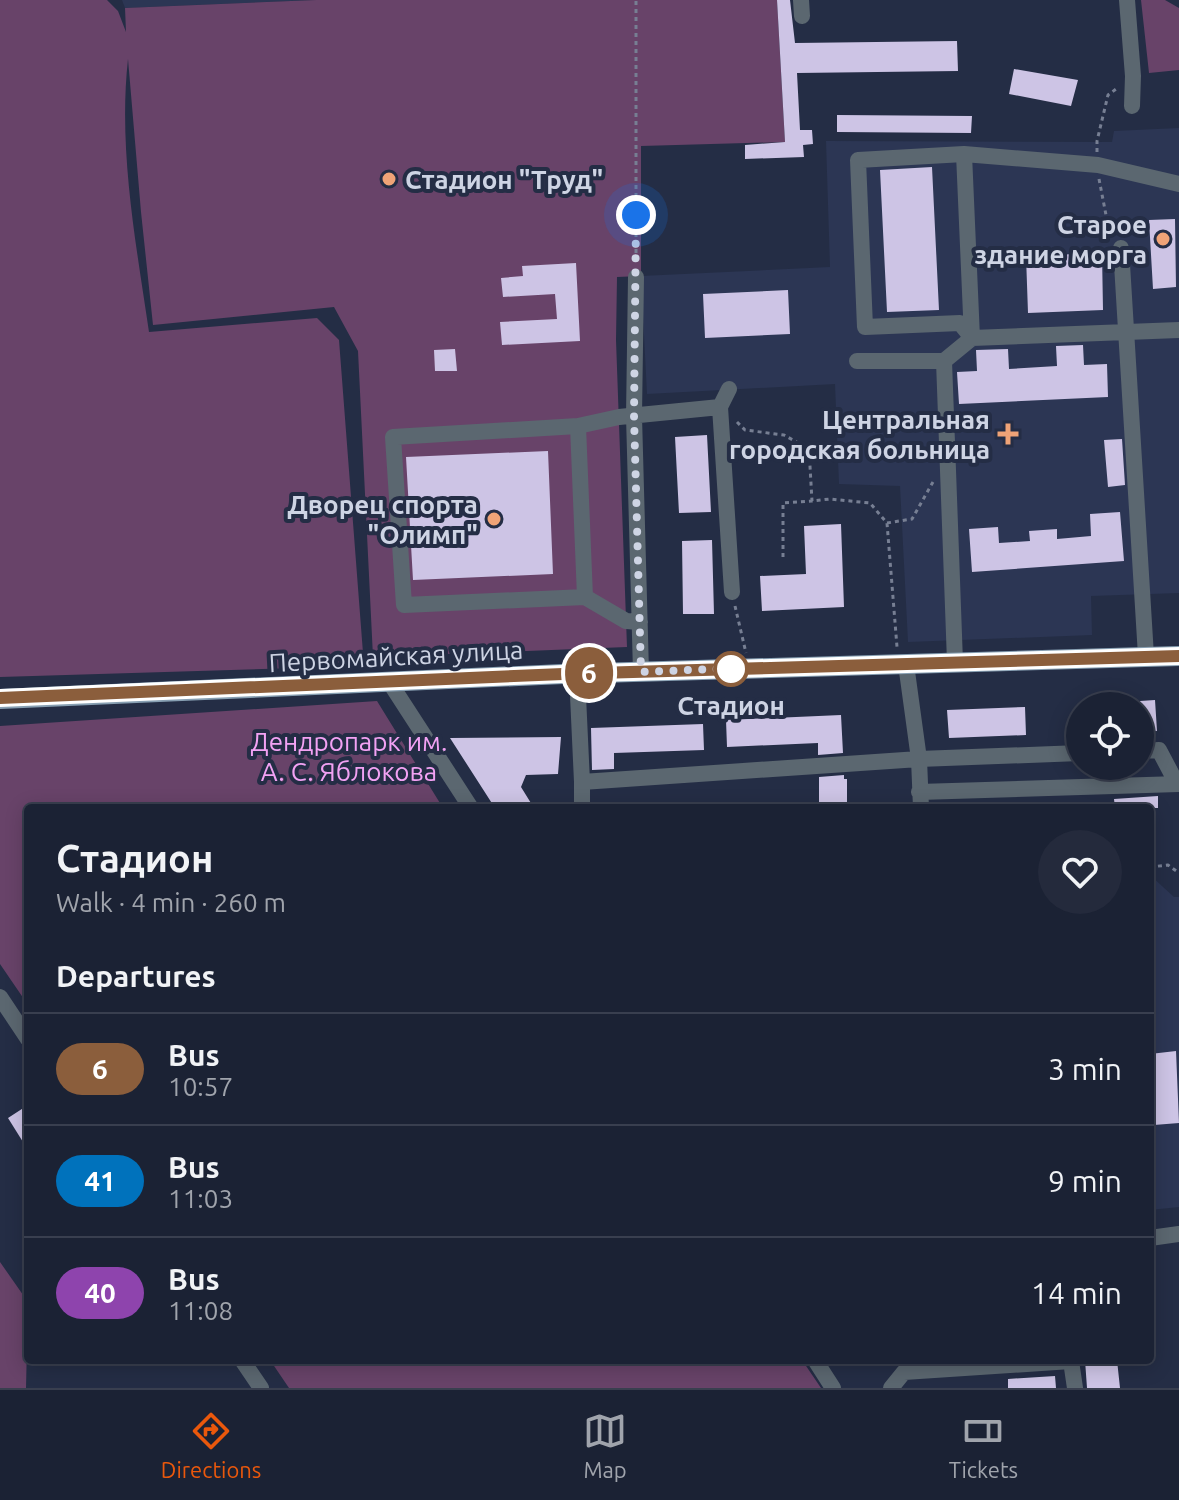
<!DOCTYPE html>
<html lang="en">
<head>
<meta charset="utf-8">
<style>
  body { margin:0; font-family:Ubuntu,sans-serif; background:#242a3c; color:#f1f3f6; height:100vh; display:flex; flex-direction:column; font-size:30px; white-space:nowrap }
  * { box-sizing:border-box; margin:0 }
  p { font-size:26px; color:#a0a4ac }
  .icon { flex:none; width:44px; height:44px; fill:none; stroke:currentColor; stroke-width:2; stroke-linecap:round; stroke-linejoin:round }
  .map { position:relative; flex:1; overflow:hidden }
  .details { position:absolute; left:24px; top:804px; width:1130px; height:560px; display:flex; flex-direction:column; background:#1b2234; border-radius:8px; box-shadow:0 4px 20px #0003,0 0 0 2px #393f4f }
  .details>* { flex:none }
  .badge { padding:0 16px; border-radius:26px; font-size:28px; line-height:52px }
  .fabs { position:absolute; left:1066px; top:692px; display:grid; gap:16px }
  .fabs a { display:grid; place-items:center; width:88px; height:88px; border-radius:50%; background:#1b2234; box-shadow:0 4px 20px #0003,0 0 0 2px #393f4f; font-size:40px }
  .you { position:absolute; width:40px; height:40px; margin:-20px; border:6px solid #fff; border-radius:50%; background:#1a73e8; box-shadow:0 0 0 12px #1a73e833 }
  .map>.badge { position:absolute; translate:-50% -50%; box-shadow:0 0 0 4px #fff }
  h2 { padding:0 32px; font-size:30px; line-height:72px }
  .round { display:grid; place-items:center; flex:none; width:84px; height:84px; border-radius:42px; background:#242a3c }
  .overview { display:flex; align-items:center; justify-content:space-between; height:136px; padding:0 32px }
  h1 { font-size:38px; font-weight:700; line-height:60px }
  ul { padding:0; list-style:none }
  li { display:flex; align-items:center; gap:24px; height:112px; padding:0 32px; border-top:2px solid #393f4f }
  li div { flex:1 }
  li b { display:block; font-size:30px }
  li em { font-style:normal }
  li .badge { min-width:88px; font-weight:700; text-align:center }
  .tab-bar { display:flex; justify-content:space-around; align-items:center; height:112px; border-top:2px solid #393f4f; background:#1b2234; font-size:22px; color:#a0a4ac }
  .tab-bar a { display:grid; justify-items:center; gap:4px }
  .tab-bar .selected { color:#ea580c }
  .map>svg:first-child { display:block }
  .built { fill:#2c3654 }
  .green { fill:#684369 }
  .building { fill:#cdc4e5 }
  .lines { fill:none; stroke-linecap:round; stroke-linejoin:round }
  .path { stroke:#777f93; stroke-width:3; stroke-dasharray:4 4; stroke-linecap:butt }
  .minor { stroke:#5b6770; stroke-width:16 }
  .major { stroke:#879fb2; stroke-width:20 }
  .line-casing { stroke:#fff; stroke-width:18 }
  .line { stroke:#8b5e3c; stroke-width:12 }
  .walk { stroke:#ced4e4; stroke-width:8; stroke-dasharray:0 14.4 }
  .poi-dot { fill:#efa377; stroke:#242d45; stroke-width:3 }
  .stop-dot { fill:#fff; stroke:#8b5e3c; stroke-width:4 }
  .labels { text-anchor:middle; dominant-baseline:central; stroke-width:8; stroke-linejoin:round; paint-order:stroke }
  .poi-label { font-size:26px; font-weight:bold; fill:#ced4e4; stroke:#242d45; text-anchor:end }
  .street-label { font-size:26px; fill:#ced4e4; stroke:#242d45 }
  .stop-label { font-size:26px; font-weight:bold; fill:#ced4e4; stroke:#242d45 }
  .park-label { font-size:26px; fill:#f2a2f4; stroke:#242d45 }
</style>
</head>
<body>
<div class="map">
<svg width="1179" height="1388" viewBox="0 0 1179 1388">
  <rect width="100%" height="100%" fill="#242d45"/>
  <!-- built -->
  <path class="built" d="M 122,0 L 316,0 L 125,8 Z
    M 1179,128 L 1179,593 L 1091,596 L 1092,635 L 908,642 L 900,486 L 839,484 L 835,384 L 647,394 L 641,276 L 830,267 L 826,141 L 1112,142 L 1114,131 Z
    M 1150,875 L 1174,897 L 1179,897 L 1179,1207 L 1150,1210 Z"/>
  <!-- green -->
  <path class="green" d="M 0,0 L 107,0 L 118,11 L 126,32 L 125,8 L 316,0 L 777,0 L 785,142 L 641,146 L 641,276 L 617,277 L 616,340 L 627,647 L 373,657 L 358,351 L 334,307 L 153,325 L 141,212 L 128,59 C 118,149 136,243 149,332 L 317,318 L 339,340 L 364,666 L 0,677 Z
    M 1141,0 L 1165,0 L 1179,8 L 1179,70 L 1149,73 Z
    M 377,701 L 443,808 L 28,808 L 28,1005 L 0,964 L 0,726 Z
    M 0,1262 L 28,1302 L 26,1388 L 0,1388 Z
    M 270,1360 L 802,1360 L 821,1388 L 289,1388 Z"/>
  <!-- building -->
  <path class="building" d="M 777,0 L 790,0 L 795,43 L 957,41 L 958,71 L 797,73 L 800,130 L 812,130 L 813,144 L 803,145 L 804,157 L 745,159 L 745,145 L 785,142 Z
    M 1014,69 L 1078,80 L 1071,106 L 1009,94 Z
    M 837,115 L 972,116 L 971,133 L 837,132 Z
    M 932,167 L 939,310 L 887,312 L 880,170 Z
    M 1175,219 L 1176,287 L 1153,289 L 1149,220 Z
    M 1102,253 L 1103,310 L 1028,313 L 1026,256 Z
    M 576,263 L 580,341 L 502,345 L 500,322 L 557,319 L 555,294 L 503,297 L 501,278 L 523,276 L 522,266 Z
    M 788,290 L 790,334 L 705,338 L 703,294 Z
    M 1083,345 L 1084,365 L 1107,364 L 1108,397 L 959,404 L 957,372 L 977,371 L 976,350 L 1008,349 L 1009,369 L 1057,366 L 1056,346 Z
    M 455,349 L 457,371 L 435,371 L 434,350 Z
    M 707,435 L 711,512 L 679,513 L 675,437 Z
    M 1122,439 L 1125,485 L 1108,487 L 1104,440 Z
    M 548,451 L 553,574 L 413,580 L 406,457 Z
    M 1120,512 L 1124,561 L 972,572 L 969,529 L 998,527 L 999,543 L 1030,541 L 1029,531 L 1057,529 L 1057,539 L 1091,536 L 1090,514 Z
    M 841,524 L 844,607 L 762,611 L 760,576 L 806,574 L 804,526 Z
    M 712,540 L 714,614 L 683,614 L 682,541 Z
    M 1155,700 L 1157,731 L 1140,732 L 1140,701 Z
    M 1025,707 L 1026,735 L 949,738 L 947,710 Z
    M 841,715 L 843,753 L 818,755 L 818,743 L 727,747 L 726,720 Z
    M 703,724 L 704,750 L 614,753 L 614,769 L 592,770 L 591,728 Z
    M 561,737 L 558,774 L 526,775 L 521,787 L 534,808 L 495,808 L 450,738 Z
    M 844,775 L 844,779 L 847,779 L 847,808 L 819,808 L 819,777 Z
    M 1158,796 L 1158,808 L 1115,808 L 1114,799 Z
    M 1176,1051 L 1179,1123 L 1154,1125 L 1150,1054 Z
    M 28,1105 L 28,1150 L 8,1118 Z
    M 1085,1360 L 1117,1360 L 1120,1388 L 1087,1388 Z
    M 1055,1376 L 1056,1388 L 1008,1388 L 1008,1379 Z"/>
  <g class="lines">
    <!-- path -->
    <path class="path" d="M 1097,152 L 1097,141 L 1108,95 L 1116,89
      M 1099,179 L 1106,215 L 1114,233
      M 636,261 L 636,0
      M 737,422 L 745,430 L 784,435 L 809,449 L 812,501 L 830,499 L 870,503 L 887,523 L 897,647
      M 887,523 L 912,519 L 933,482
      M 783,557 L 783,503 L 812,501
      M 735,606 L 746,653
      M 1150,867 L 1168,865 L 1179,873"/>
    <!-- minor -->
    <path class="minor" d="M 801,0 L 802,16
      M 1127,0 L 1133,76 L 1132,106
      M 964,154 L 972,338 L 960,323 L 865,327 L 858,160 Z
      M 964,154 L 1098,165 L 1179,184
      M 1121,248 L 1146,656
      M 636,277 L 634,416 L 641,672
      M 857,361 L 944,361 L 972,338 L 1179,330
      M 944,361 L 955,662
      M 720,407 L 729,389
      M 578,426 L 619,417 L 720,407 L 732,592
      M 585,597 L 404,605 L 393,437 L 578,426 L 585,597 L 626,621 L 640,622
      M 906,664 L 919,759 L 921,808
      M 577,674 L 582,782 L 919,759 L 1080,753
      M 390,683 L 471,808
      M 1140,751 L 1159,750 L 1177,784
      M 582,782 L 582,808
      M 919,792 L 1179,784
      M 0,997 L 28,1039
      M 1150,1238 L 1179,1234
      M 242,1360 L 261,1388
      M 815,1360 L 833,1388
      M 891,1388 L 904,1372 L 1071,1361 L 1075,1388"/>
    <!-- major -->
    <path class="major" d="M 0,699 L 563,674 L 1179,656"/>
  </g>
  <g class="lines">
    <!-- line casing -->
    <g class="line-casing">
      <path id="line" d="M 0,698 L 563,674 L 1179,656"/>
    </g>
    <!-- line -->
    <use href="#line" class="line"/>
    <!-- walk -->
    <path class="walk" d="M 636,215 L 634,416 L 641,672 L 739,668 L 731,669"/>
  </g>
  <!-- markers -->
  <g class="poi-dot">
    <circle cx="389" cy="179" r="8"/>
    <circle cx="1163" cy="239" r="8"/>
    <path d="M1004 422h8v8h8v8h-8v8h-8v-8h-8v-8h8z"/>
    <circle cx="494" cy="519" r="8"/>
  </g>
  <circle class="stop-dot" cx="731" cy="669" r="16"/>
  <g class="labels">
    <!-- poi labels -->
    <g class="poi-label">
      <text x="405" y="179" text-anchor="start">Стадион "Труд"</text>
      <text x="1147" y="224">Старое<tspan x="1147" dy="30">здание морга</tspan></text>
      <text x="990" y="419">Центральная<tspan x="990" dy="30">городская больница</tspan></text>
      <text x="478" y="504">Дворец спорта<tspan x="478" dy="30">"Олимп"</tspan></text>
    </g>
    <!-- street labels -->
    <g class="street-label">
      <text transform="translate(396 656) rotate(-3)">Первомайская улица</text>
    </g>
    <!-- stop labels -->
    <g class="stop-label">
      <text x="731" y="705">Стадион</text>
    </g>
    <!-- park labels -->
    <g class="park-label">
      <text x="349" y="741">Дендропарк им.<tspan x="349" dy="30">А. С. Яблокова</tspan></text>
    </g>
  </g>
</svg>
<div class="fabs">
<a><svg class="icon" aria-label="locate" viewBox="0 0 24 24"><circle cx="12" cy="12" r="6"/><path d="M12 2v4M12 18v4M2 12h4M18 12h4"/></svg></a>
</div>
<div class="you" style="left:636px;top:215px"></div>
<b class="badge" style="left:589px;top:673px;background:#8b5e3c;color:#fff">6</b>
<section class="details">
<div class="overview"><div><h1>Стадион</h1><p>Walk · 4 min · 260 m</p></div><a class="round"><svg class="icon" aria-label="heart" viewBox="0 0 24 24"><path d="M12 20l-8-8c-3-5 5-10 8-4 3-6 11-1 8 4z"/></svg></a></div>
<h2>Departures</h2>
<ul>
<li><span class="badge" style="background:#8b5e3c;color:#fff">6</span><div><b>Bus</b><p>10:57</p></div><em>3 min</em></li>
<li><span class="badge" style="background:#0072bc;color:#fff">41</span><div><b>Bus</b><p>11:03</p></div><em>9 min</em></li>
<li><span class="badge" style="background:#8e44ad;color:#fff">40</span><div><b>Bus</b><p>11:08</p></div><em>14 min</em></li>
</ul>
</section>
</div>
<nav class="tab-bar">
<a class="selected"><svg class="icon" aria-label="directions" viewBox="0 0 24 24"><path d="M12 3l9 9-9 9-9-9zM9 14v-3h6M13 9l2 2-2 2"/></svg>Directions</a>
<a><svg class="icon" aria-label="map" viewBox="0 0 24 24"><path d="M3 6l6-2 6 2 6-2v14l-6 2-6-2-6 2zM9 4v14M15 6v14"/></svg>Map</a>
<a><svg class="icon" aria-label="tickets" viewBox="0 0 24 24"><path d="M3 7h18v10H3zM15 7v10"/></svg>Tickets</a>
</nav>
</body>
</html>
